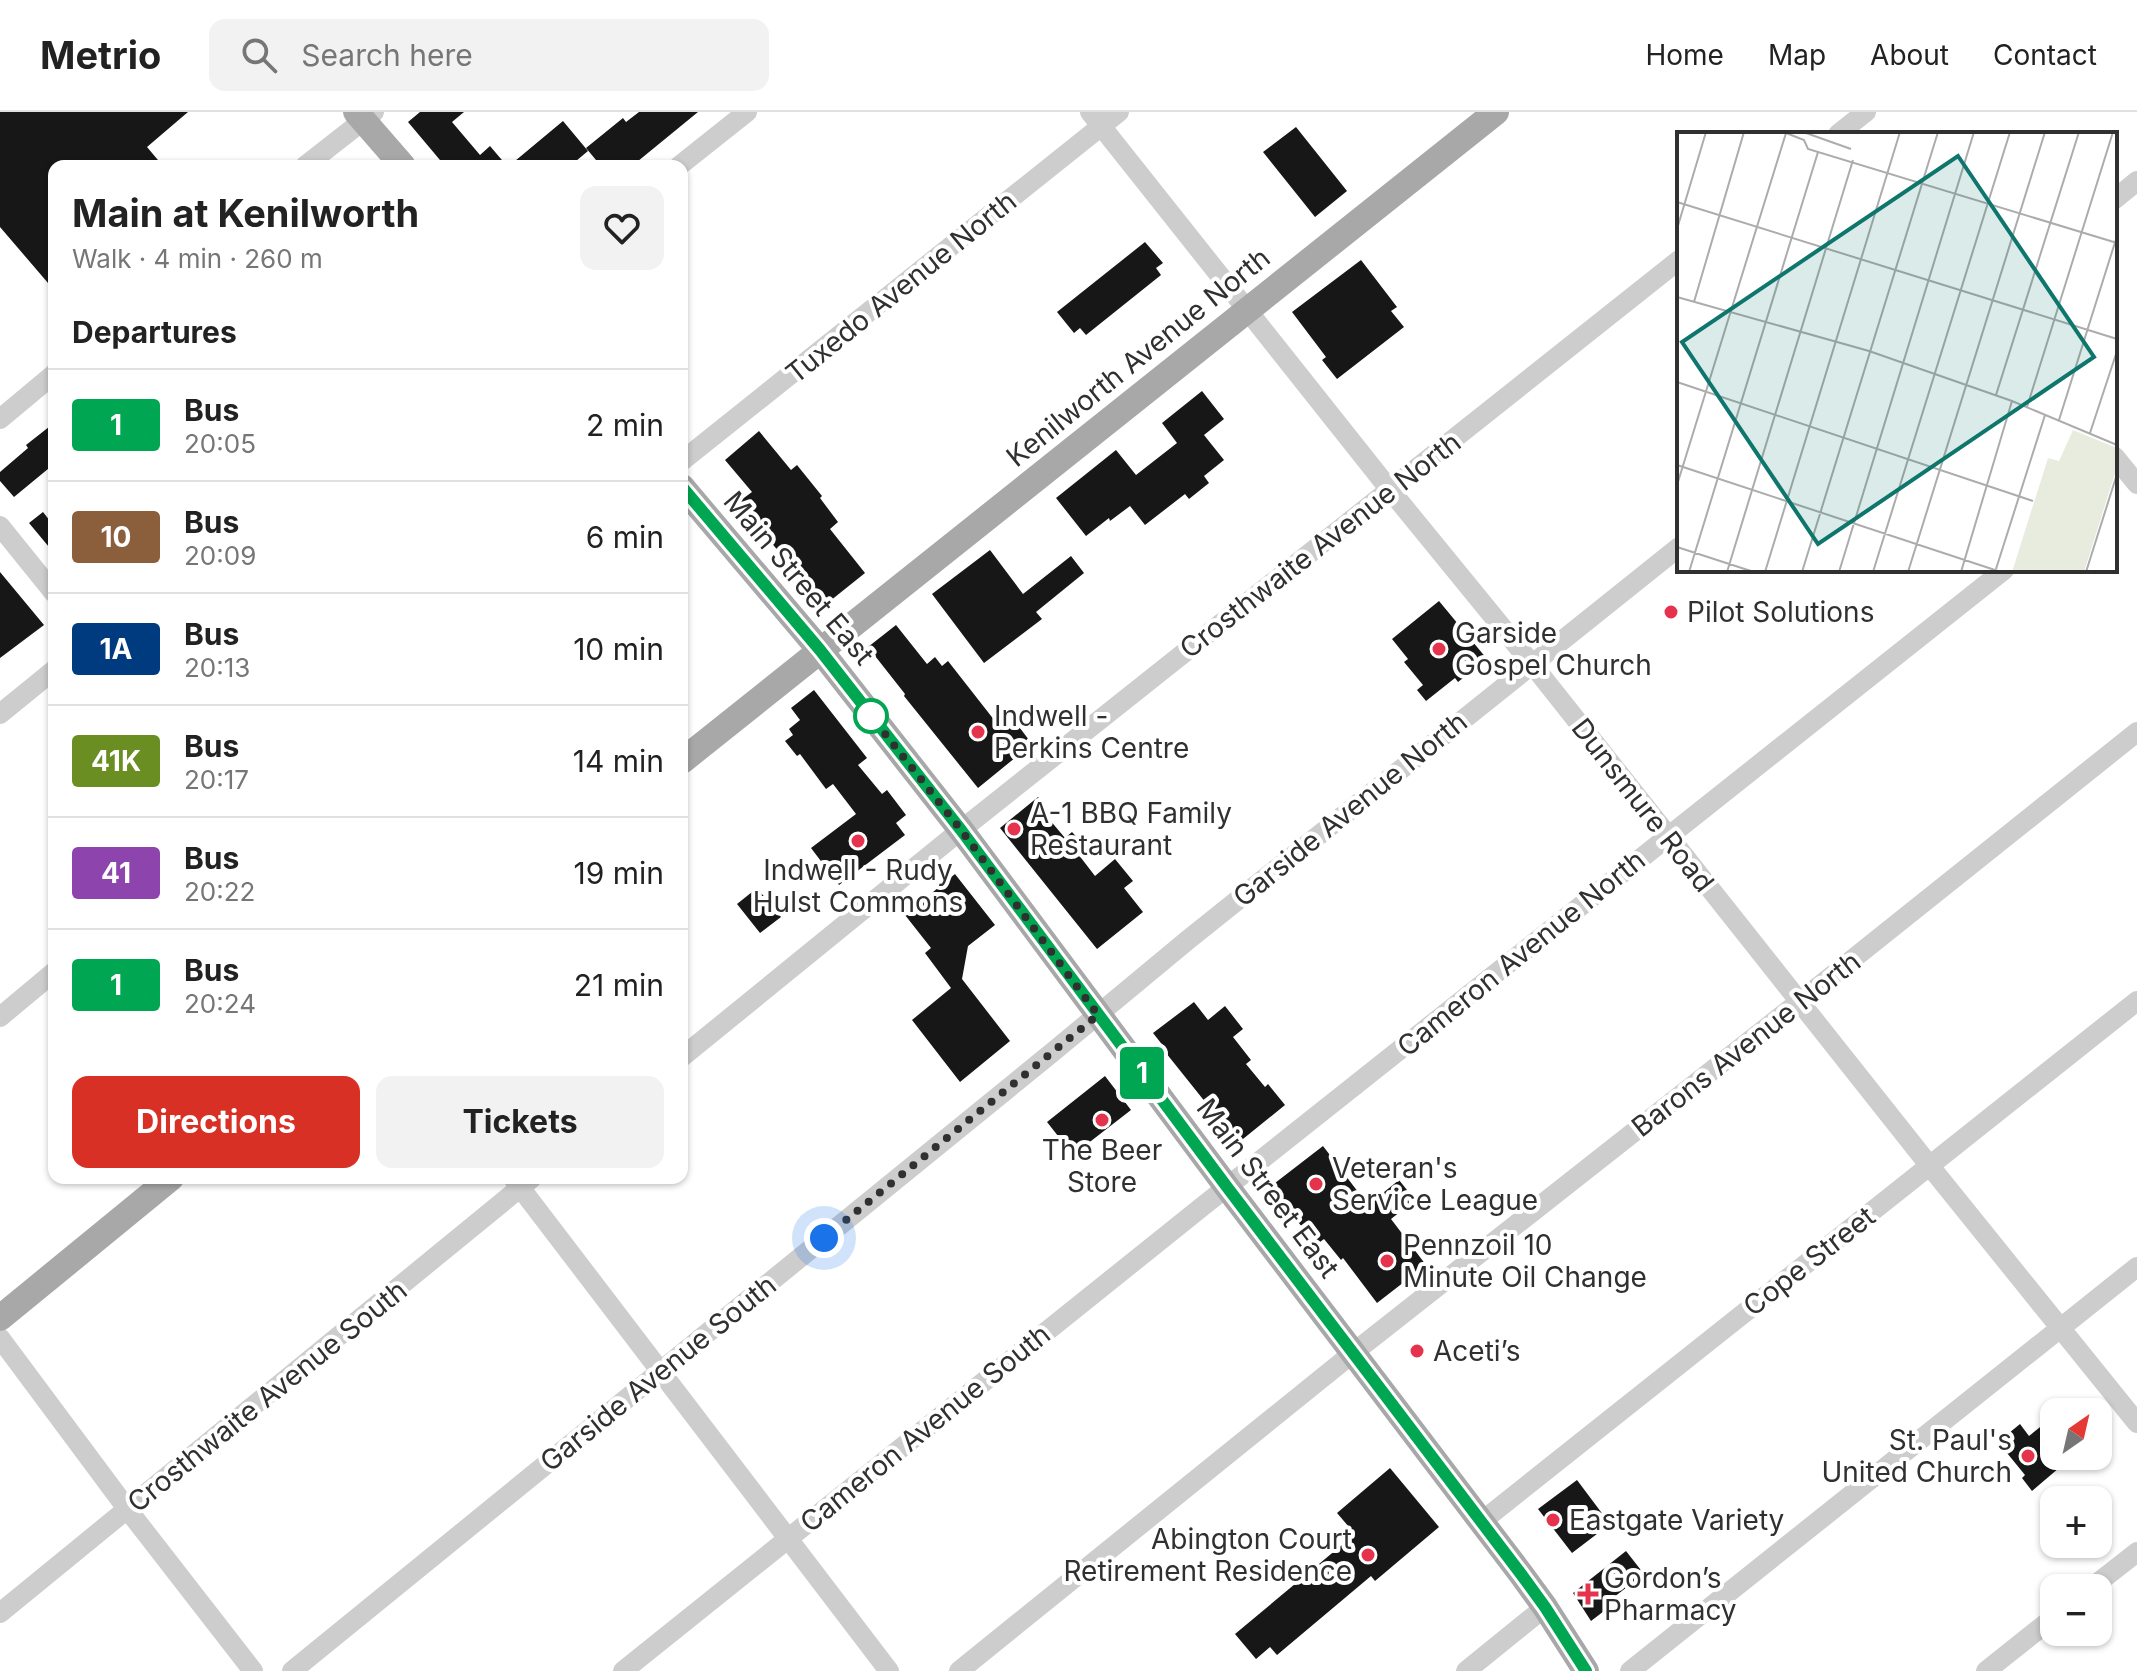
<!DOCTYPE html>
<html lang="en">
<head>
<meta charset="utf-8">
<style>
  body { margin:0; font-family:Inter,sans-serif; background:#f2f2f2; color:#222; height:100vh; display:flex; flex-direction:column; font-size:30px; white-space:nowrap }
  * { box-sizing:border-box; margin:0 }
  p { font-size:26px; color:#767676 }
  .icon { flex:none; width:44px; height:44px; fill:none; stroke:currentColor; stroke-width:2; stroke-linecap:round; stroke-linejoin:round }
  .map { position:relative; flex:1; overflow:hidden }
  .details { position:absolute; left:48px; top:48px; width:640px; height:1024px; display:flex; flex-direction:column; background:#fff; border-radius:16px; box-shadow:0 2px 6px #0004 }
  .details>* { flex:none }
  .badge { padding:0 16px; border-radius:6px; font-size:28px; line-height:52px }
  .needle { width:52px; rotate:34deg }
  .fabs { position:absolute; left:2040px; top:1286px; display:grid; gap:16px }
  .fabs a { display:grid; place-items:center; width:72px; height:72px; border-radius:16px; background:#fff; box-shadow:0 2px 6px #0004; font-size:40px }
  .you { position:absolute; width:40px; height:40px; margin:-20px; border:6px solid #fff; border-radius:50%; background:#1a73e8; box-shadow:0 0 0 12px #1a73e833 }
  .map>.badge { position:absolute; translate:-50% -50%; box-shadow:0 0 0 4px #fff }
  h2 { padding:0 24px; font-size:30px; line-height:72px }
  .round { display:grid; place-items:center; flex:none; width:84px; height:84px; border-radius:16px; background:#f2f2f2 }
  .head { display:flex; align-items:center; justify-content:space-between; height:136px; padding:0 24px }
  h1 { font-size:38px; font-weight:700; line-height:60px }
  .primary-button { display:flex; gap:16px; margin-top:auto; padding:16px 24px }
  .primary-button a { flex:1; height:92px; border-radius:16px; background:#d93025; color:#fff; font-size:32px; font-weight:700; line-height:92px; text-align:center }
  .primary-button a+a { background:#f2f2f2; color:#222 }
  ul { padding:0; list-style:none }
  li { display:flex; align-items:center; gap:24px; height:112px; padding:0 24px; border-top:2px solid #e0e0e0 }
  li div { flex:1 }
  li b { display:block; font-size:30px }
  li em { font-style:normal }
  li .badge { min-width:88px; font-weight:700; text-align:center }
  header { display:flex; align-items:center; gap:48px; box-sizing:border-box; height:112px; padding:0 40px; background:#fff; border-bottom:2px solid #e0e0e0 }
  header strong { font-size:38px }
  nav { display:flex; gap:44px; margin-inline-start:auto; font-size:28px }
  .search { width:560px; height:72px; background:#f2f2f2; display:flex; align-items:center; gap:20px; box-sizing:border-box; padding:0 28px; border-radius:16px; color:#767676; font-size:30px }
  .map>svg:first-child { display:block }
  .building { fill:#171717 }
  .lines { fill:none; stroke-linecap:round; stroke-linejoin:round }
  .minor { stroke:#cdcdcd; stroke-width:20 }
  .major { stroke:#a8a8a8; stroke-width:26 }
  .line-casing { stroke:#fff; stroke-width:18 }
  .line { stroke:#00a651; stroke-width:12 }
  .walk { stroke:#303030; stroke-width:8; stroke-dasharray:0 14.4 }
  .poi-dot { fill:#e5334d; stroke:#fff; stroke-width:3 }
  .stop-dot { fill:#fff; stroke:#00a651; stroke-width:4 }
  .labels { text-anchor:middle; dominant-baseline:central; stroke-width:8; stroke-linejoin:round; paint-order:stroke }
  .street-label { font-size:28px; fill:#303030; stroke:#fff }
  .poi-label { font-size:28px; fill:#303030; stroke:#fff; text-anchor:start }
  .inset-road { fill:none; stroke:#acacac; stroke-width:2 }
  .view { fill:#0f766e; fill-opacity:0.15; stroke:#0f766e; stroke-width:4 }
  .inset-edge { fill:none; stroke:#303030; stroke-width:4 }
</style>
</head>
<body>
<header>
<strong>Metrio</strong>
<div class="search"><svg class="icon" aria-label="search" viewBox="0 0 24 24"><circle cx="10" cy="10" r="6"/><path d="M15 15l6 6"/></svg>Search here</div>
<nav><a>Home</a><a>Map</a><a>About</a><a>Contact</a></nav>
</header>
<div class="map">
<svg width="2137" height="1559" viewBox="0 0 2137 1559">
  <rect width="100%" height="100%" fill="#fff"/>
  <!-- building -->
  <path class="building" d="M 0,0 L 188,0 L 147,35 L 163,54 L 54,54 L 54,178 L 0,115 Z
    M 420,0 L 464,0 L 452,10 L 480,43 L 490,34 L 507,54 L 445,54 L 408,10 Z
    M 639,0 L 698,0 L 632,54 L 601,54 L 586,36 L 623,6 L 626,10 Z
    M 563,9 L 588,39 L 570,54 L 509,54 Z
    M 1296,15 L 1347,79 L 1315,105 L 1263,40 Z
    M 1145,130 L 1163,151 L 1156,156 L 1161,163 L 1086,223 L 1080,216 L 1074,221 L 1057,200 Z
    M 1361,148 L 1397,195 L 1391,199 L 1404,215 L 1337,267 L 1322,248 L 1326,245 L 1292,200 Z
    M 1202,279 L 1224,307 L 1204,323 L 1224,348 L 1204,364 L 1209,371 L 1189,387 L 1185,382 L 1145,413 L 1130,394 L 1110,409 L 1109,406 L 1086,424 L 1056,386 L 1116,338 L 1136,363 L 1177,331 L 1162,311 Z
    M 54,311 L 54,352 L 14,385 L 0,369 L 0,360 L 28,336 L 26,333 Z
    M 759,319 L 791,358 L 797,353 L 822,384 L 820,386 L 838,410 L 830,417 L 865,461 L 825,493 L 737,391 L 752,380 L 725,348 Z
    M 43,400 L 54,414 L 54,441 L 29,411 Z
    M 990,438 L 1023,482 L 1071,444 L 1084,461 L 1036,500 L 1042,507 L 984,551 L 932,482 Z
    M 0,460 L 44,513 L 0,546 Z
    M 1439,489 L 1487,547 L 1458,570 L 1455,566 L 1426,589 L 1417,578 L 1423,573 L 1404,550 L 1408,547 L 1392,527 Z
    M 896,513 L 927,552 L 935,545 L 942,554 L 948,549 L 1002,618 L 1014,608 L 1032,632 L 978,676 L 904,584 L 905,582 L 868,535 Z
    M 814,578 L 867,646 L 858,653 L 882,682 L 887,678 L 906,703 L 896,711 L 905,723 L 839,773 L 811,736 L 856,702 L 833,672 L 826,677 L 800,642 L 797,644 L 785,629 L 793,623 L 789,617 L 800,608 L 791,596 Z
    M 1038,685 L 1048,698 L 1044,701 L 1065,726 L 1072,720 L 1083,732 L 1075,738 L 1095,764 L 1115,747 L 1133,769 L 1124,776 L 1143,800 L 1097,837 L 1000,716 Z
    M 955,762 L 995,813 L 968,834 L 962,867 L 1010,929 L 960,970 L 912,908 L 951,876 L 925,841 L 931,836 L 905,803 Z
    M 757,776 L 781,805 L 760,821 L 737,792 Z
    M 1194,890 L 1208,908 L 1225,894 L 1243,917 L 1233,925 L 1251,948 L 1246,952 L 1265,975 L 1268,972 L 1285,993 L 1238,1031 L 1166,941 L 1168,940 L 1153,921 Z
    M 1105,964 L 1131,998 L 1073,1043 L 1047,1010 Z
    M 1323,1034 L 1368,1093 L 1399,1068 L 1415,1088 L 1391,1107 L 1426,1153 L 1377,1191 L 1343,1146 L 1341,1148 L 1324,1127 L 1316,1133 L 1274,1079 L 1275,1071 Z
    M 2054,1304 L 2054,1344 L 2073,1344 L 2032,1379 L 2022,1366 L 2025,1363 L 1998,1330 L 2020,1312 L 2029,1324 Z
    M 1390,1356 L 1439,1415 L 1375,1469 L 1371,1464 L 1277,1543 L 1270,1535 L 1256,1547 L 1235,1522 L 1355,1422 L 1337,1401 Z
    M 1577,1368 L 1610,1412 L 1572,1441 L 1538,1397 Z
    M 1626,1439 L 1644,1462 L 1605,1492 L 1608,1496 L 1591,1509 L 1573,1481 Z"/>
  <g class="lines">
    <!-- minor -->
    <path class="minor" d="M 1090,0 L 1390,378 L 1532,552 L 1929,1053 L 2137,1311
      M 1838,22 L 1866,0
      M 305,54 L 374,0
      M 679,54 L 747,0
      M 2115,87 L 2137,69
      M 0,307 L 54,262
      M 2115,345 L 2137,372
      M 682,349 L 1119,0
      M 0,414 L 54,481
      M 0,602 L 54,558
      M 0,905 L 54,860
      M 682,945 L 961,718 L 1679,148
      M 513,1066 L 889,1559
      M 0,1226 L 128,1398 L 253,1559
      M 1481,1410 L 2137,889
      M 2091,1476 L 2137,1440
      M 0,1501 L 532,1066
      M 292,1559 L 1054,939 L 1189,827 L 1679,435
      M 623,1559 L 1203,1094 L 2004,458
      M 959,1559 L 1353,1241 L 1799,890 L 2137,620
      M 1466,1559 L 1545,1495
      M 1630,1559 L 2137,1155
      M 1986,1559 L 2054,1505"/>
    <!-- major -->
    <path class="major" d="M 356,0 L 403,54
      M 682,375 L 820,538 L 961,718 L 1227,1075 L 1521,1462 L 1545,1495 L 1586,1559
      M 682,649 L 1496,0
      M 0,1206 L 171,1066"/>
  </g>
  <g class="lines">
    <!-- line casing -->
    <g class="line-casing">
      <path id="line" d="M 682,375 L 820,538 L 961,718 L 1227,1075 L 1521,1462 L 1545,1495 L 1586,1559"/>
    </g>
    <!-- line -->
    <use href="#line" class="line"/>
    <!-- walk -->
    <path class="walk" d="M 824,1126 L 1098,903 L 961,718 L 871,604"/>
  </g>
  <!-- markers -->
  <g class="poi-dot">
    <circle cx="1671" cy="500" r="8"/>
    <circle cx="1439" cy="537" r="8"/>
    <circle cx="978" cy="620" r="8"/>
    <circle cx="1014" cy="717" r="8"/>
    <circle cx="858" cy="729" r="8"/>
    <circle cx="1102" cy="1008" r="8"/>
    <circle cx="1316" cy="1072" r="8"/>
    <circle cx="1387" cy="1149" r="8"/>
    <circle cx="1417" cy="1239" r="8"/>
    <circle cx="2028" cy="1344" r="8"/>
    <circle cx="1553" cy="1408" r="8"/>
    <circle cx="1368" cy="1443" r="8"/>
    <path d="M1584 1470h8v8h8v8h-8v8h-8v-8h-8v-8h8z"/>
  </g>
  <circle class="stop-dot" cx="871" cy="604" r="16"/>
  <g class="labels">
    <!-- street labels -->
    <g class="street-label">
      <text transform="translate(901 175) rotate(-39)">Tuxedo Avenue North</text>
      <text transform="translate(1138 245) rotate(-39)">Kenilworth Avenue North</text>
      <text transform="translate(1320 433) rotate(-38)">Crosthwaite Avenue North</text>
      <text transform="translate(799 466) rotate(50)">Main Street East</text>
      <text transform="translate(1643 693) rotate(52)">Dunsmure Road</text>
      <text transform="translate(1350 697) rotate(-39)">Garside Avenue North</text>
      <text transform="translate(1521 841) rotate(-39)">Cameron Avenue North</text>
      <text transform="translate(1746 932) rotate(-38)">Barons Avenue North</text>
      <text transform="translate(1268 1076) rotate(53)">Main Street East</text>
      <text transform="translate(1809 1149) rotate(-38)">Cope Street</text>
      <text transform="translate(658 1261) rotate(-39)">Garside Avenue South</text>
      <text transform="translate(267 1284) rotate(-39)">Crosthwaite Avenue South</text>
      <text transform="translate(925 1316) rotate(-39)">Cameron Avenue South</text>
    </g>
    <!-- poi labels -->
    <g class="poi-label">
      <text x="1687" y="500">Pilot Solutions</text>
      <text x="1455" y="521">Garside<tspan x="1455" dy="32">Gospel Church</tspan></text>
      <text x="994" y="604">Indwell -<tspan x="994" dy="32">Perkins Centre</tspan></text>
      <text x="1030" y="701">A-1 BBQ Family<tspan x="1030" dy="32">Restaurant</tspan></text>
      <text x="858" y="758" text-anchor="middle">Indwell - Rudy<tspan x="858" dy="32">Hulst Commons</tspan></text>
      <text x="1102" y="1038" text-anchor="middle">The Beer<tspan x="1102" dy="32">Store</tspan></text>
      <text x="1332" y="1056">Veteran's<tspan x="1332" dy="32">Service League</tspan></text>
      <text x="1403" y="1133">Pennzoil 10<tspan x="1403" dy="32">Minute Oil Change</tspan></text>
      <text x="1433" y="1239">Aceti’s</text>
      <text x="2012" y="1328" text-anchor="end">St. Paul's<tspan x="2012" dy="32">United Church</tspan></text>
      <text x="1569" y="1408">Eastgate Variety</text>
      <text x="1352" y="1427" text-anchor="end">Abington Court<tspan x="1352" dy="32">Retirement Residence</tspan></text>
      <text x="1604" y="1466">Gordon’s<tspan x="1604" dy="32">Pharmacy</tspan></text>
    </g>
  </g>
  <!-- overview -->
  <g transform="translate(1677 20)">
    <rect width="440" height="440" fill="#fff"/>
    <path d="M 396,298 L 440,316 L 440,335 L 407,440 L 335,440 L 371,326 L 382,329 Z" fill="#e7ecde"/>
    <path class="inset-road" d="M 109,1 L 127,8 L 131,17 L 440,111M 129,1 L 174,17M 0,70 L 440,207M 0,97 L 29,0M 0,165 L 192,219 L 335,269 L 440,313M 17,170 L 67,0M 0,250 L 356,369M 319,263 L 402,0M 350,275 L 436,0M 382,288 L 440,104M 413,301 L 440,219M 0,333 L 324,440M 0,353 L 109,1M 0,415 L 77,440M 319,437 L 368,283M 12,440 L 141,20M 50,440 L 176,28M 88,440 L 223,0M 125,440 L 261,0M 162,440 L 297,0M 196,440 L 333,0M 231,440 L 368,0M 284,440 L 335,269M 409,440 L 440,342"/>
    <path class="view" d="M 281,24 L 417,225 L 141,412 L 5,210 Z"/>
    <rect width="440" height="440" class="inset-edge"/>
  </g>
</svg>
<div class="fabs">
<a><svg class="needle" viewBox="-14 -14 28 28"><path d="M0-13l5 13h-10z" fill="#e53935"/><path d="M0 13l5-13h-10z" fill="#767676"/></svg></a>
<a>+</a>
<a>−</a>
</div>
<div class="you" style="left:824px;top:1126px"></div>
<b class="badge" style="left:1142px;top:961px;background:#00a651;color:#fff">1</b>
<section class="details">
<div class="head"><div><h1>Main at Kenilworth</h1><p>Walk · 4 min · 260 m</p></div><a class="round"><svg class="icon" aria-label="heart" viewBox="0 0 24 24"><path d="M12 20l-8-8c-3-5 5-10 8-4 3-6 11-1 8 4z"/></svg></a></div>
<h2>Departures</h2>
<ul>
<li><span class="badge" style="background:#00a651;color:#fff">1</span><div><b>Bus</b><p>20:05</p></div><em>2 min</em></li>
<li><span class="badge" style="background:#8b5e3c;color:#fff">10</span><div><b>Bus</b><p>20:09</p></div><em>6 min</em></li>
<li><span class="badge" style="background:#003b80;color:#fff">1A</span><div><b>Bus</b><p>20:13</p></div><em>10 min</em></li>
<li><span class="badge" style="background:#6b8e23;color:#fff">41K</span><div><b>Bus</b><p>20:17</p></div><em>14 min</em></li>
<li><span class="badge" style="background:#8e44ad;color:#fff">41</span><div><b>Bus</b><p>20:22</p></div><em>19 min</em></li>
<li><span class="badge" style="background:#00a651;color:#fff">1</span><div><b>Bus</b><p>20:24</p></div><em>21 min</em></li>
</ul>
<div class="primary-button"><a>Directions</a><a>Tickets</a></div>
</section>
</div>
</body>
</html>
